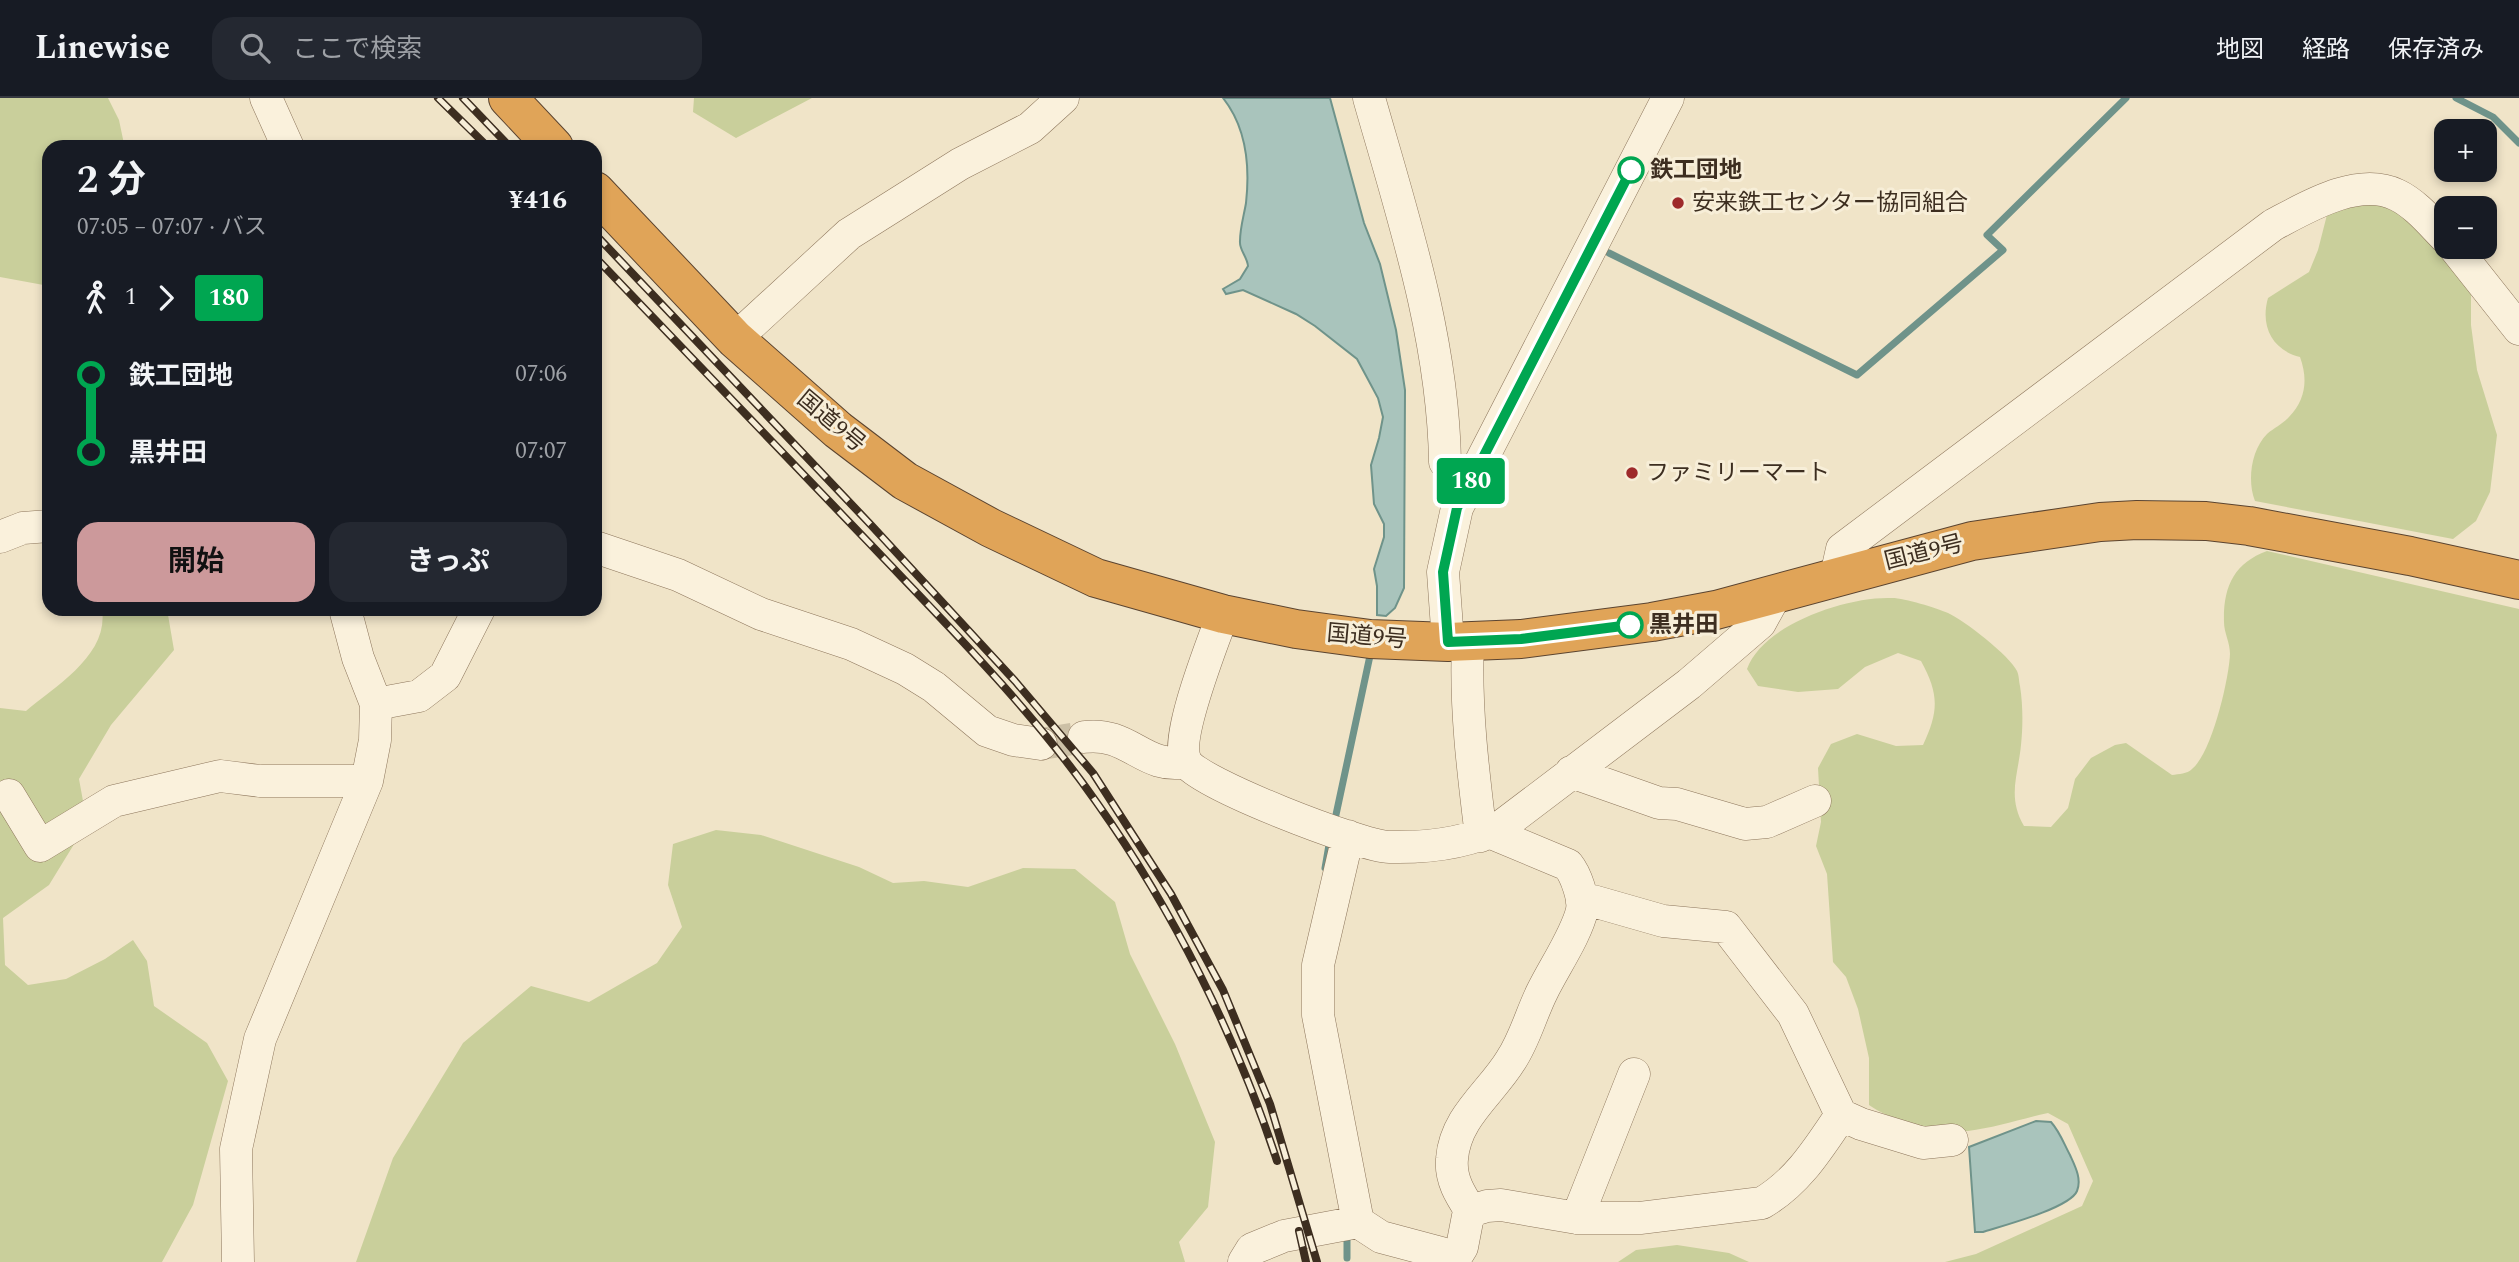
<!DOCTYPE html>
<html lang="ja">
<head>
<meta charset="utf-8">
<style>
  body { margin:0; font-family:Spectral,"Noto Sans JP",serif; background:#242831; color:#f1f3f6; height:100vh; display:flex; flex-direction:column; font-size:26px; white-space:nowrap }
  * { box-sizing:border-box; margin:0 }
  p { font-size:23px; color:#9ea1a6 }
  .icon { flex:none; width:38px; height:38px; fill:none; stroke:currentColor; stroke-width:2; stroke-linecap:round; stroke-linejoin:round }
  .map { position:relative; flex:1; overflow:hidden }
  .side { position:absolute; left:42px; top:42px; width:560px; height:476px; display:flex; flex-direction:column; background:#171b24; border-radius:21px; box-shadow:0 4px 10px #0003 }
  .side>* { flex:none }
  .badge { padding:0 14px; border-radius:5px; font-size:24px; line-height:46px }
  .tools { position:absolute; left:2434px; top:21px; display:grid; gap:14px }
  .tools a { display:grid; place-items:center; width:63px; height:63px; border-radius:14px; background:#171b24; box-shadow:0 4px 10px #0003; font-size:35px }
  .map>.badge { position:absolute; translate:-50% -50%; box-shadow:0 0 0 4px #fff }
  .legs { display:flex; align-items:center; gap:10px; height:77px; padding:0 35px; font-size:23px }
  .legs p { margin-inline-start:auto }
  .head { display:flex; align-items:center; justify-content:space-between; height:119px; padding:0 35px }
  h1 { font-size:38px; font-weight:700; line-height:52px }
  .cta { display:flex; gap:14px; margin-top:auto; padding:14px 35px }
  .cta a { flex:1; height:80px; border-radius:21px; background:#cc999b; color:#111; font-size:28px; font-weight:700; line-height:80px; text-align:center }
  .cta a+a { background:#242831; color:#f1f3f6 }
  ul { padding:0 35px; list-style:none }
  li { display:flex; align-items:center; gap:24px; height:77px; font-size:26px }
  li i { display:grid; place-items:center; width:10px; height:100%; margin:0 9px; background:currentColor }
  li i::after { content:''; width:18px; height:18px; margin:-9px; border:5px solid; border-radius:50%; background:#171b24 }
  li p { margin-inline-start:auto }
  li:first-child i { background:linear-gradient(#0000 50%,currentColor 0) }
  li:last-child i { background:linear-gradient(currentColor 50%,#0000 0) }
  header { display:flex; align-items:center; gap:42px; box-sizing:border-box; height:98px; padding:0 35px; background:#171b24; border-bottom:2px solid #363941 }
  header strong { font-size:33px }
  nav { display:flex; gap:38px; margin-inline-start:auto; font-size:24px }
  .search { width:490px; height:63px; background:#242831; display:flex; align-items:center; gap:18px; box-sizing:border-box; padding:0 24px; border-radius:21px; color:#9ea1a6; font-size:26px }
  .map>svg:first-child { display:block }
  .green { fill:#c9cf9b }
  .water { fill:#a9c4bc; stroke:#6f938a; stroke-width:2 }
  .lines { fill:none; stroke-linecap:round; stroke-linejoin:round }
  .stream { stroke:#6f938a; stroke-width:7 }
  .minor-tunnel { stroke:#ccc0a6; stroke-width:32; stroke-dasharray:32 16; stroke-linecap:butt }
  .minor-casing { stroke:#8d765c; stroke-width:33 }
  .highway-casing { stroke:#5b4430; stroke-width:40 }
  .minor { stroke:#faf1dc; stroke-width:32 }
  .highway { stroke:#e0a458; stroke-width:38 }
  .rail-casing { stroke:#3d2e20; stroke-width:8 }
  .rail { stroke:#f7eed8; stroke-width:5; stroke-dasharray:16; stroke-linecap:butt }
  .line-1-casing { stroke:#fff; stroke-width:16 }
  .line-1 { stroke:#00a651; stroke-width:10 }
  .stop-1-dot { fill:#fff; stroke:#00a651; stroke-width:3.5 }
  .poi-dot { fill:#9e2a2b; stroke:#f7eed8; stroke-width:2.5 }
  .labels { text-anchor:middle; dominant-baseline:central; stroke-width:6; stroke-linejoin:round; paint-order:stroke }
  .stop-label { font-size:23px; font-weight:bold; fill:#3d2e20; stroke:#f7eed8; text-anchor:start }
  .poi-label { font-size:23px; fill:#3d2e20; stroke:#f7eed8; text-anchor:start }
  .street-label { font-size:23px; fill:#3d2e20; stroke:#f7eed8 }
</style>
</head>
<body>
<header>
<strong>Linewise</strong>
<div class="search"><svg class="icon" aria-label="search" viewBox="0 0 24 24"><circle cx="10" cy="10" r="6"/><path d="M15 15l6 6"/></svg>ここで検索</div>
<nav><a>地図</a><a>経路</a><a>保存済み</a></nav>
</header>
<div class="map">
<svg width="2519" height="1164" viewBox="0 0 2519 1164">
  <rect width="100%" height="100%" fill="#f0e4c8"/>
  <!-- green -->
  <path class="green" d="M 0,0 L 108,0 L 119,22 L 124,46 L 122,49 L 49,49 L 49,188 L 0,179 Z
    M 694,0 L 812,0 L 736,40 L 693,14 Z
    M 2381,103 L 2429,139 L 2471,196 L 2471,227 L 2477,272 L 2497,337 L 2490,394 L 2476,423 L 2453,441 L 2255,403 C 2247,383 2251,352 2267,336 C 2274,330 2283,326 2289,319 C 2306,301 2308,281 2300,259 C 2272,252 2260,228 2268,200 L 2309,174 L 2318,152 L 2329,109 Z
    M 2267,453 L 2519,511 L 2519,1164 L 1945,1164 L 1976,1156 L 2082,1108 L 2093,1083 L 2068,1026 L 2048,1015 C 2021,1021 1994,1030 1968,1033 C 1937,1036 1893,1024 1869,1007 L 1869,960 L 1858,911 L 1846,879 L 1833,864 L 1827,776 L 1816,748 L 1821,724 L 1818,670 L 1831,646 L 1857,636 L 1896,648 L 1923,647 C 1939,613 1939,596 1921,563 L 1898,555 L 1865,569 L 1838,591 L 1798,594 L 1758,588 L 1747,571 C 1763,526 1848,498 1892,500 C 1905,500 1936,510 1948,515 C 1964,522 2010,558 2017,573 C 2019,577 2019,584 2020,588 C 2023,607 2023,628 2021,647 C 2018,678 2007,699 2024,728 L 2051,729 L 2068,710 L 2075,681 L 2091,660 L 2115,647 L 2126,645 L 2172,677 C 2179,676 2187,676 2192,671 C 2212,655 2229,581 2230,556 C 2230,544 2224,535 2224,524 C 2223,489 2234,465 2267,453 Z
    M 102,511 L 167,511 L 174,552 L 111,627 L 79,681 L 87,725 L 49,787 L 3,820 L 5,867 L 28,887 L 66,881 L 105,861 L 133,842 L 147,863 L 154,908 L 207,945 L 228,983 L 193,1107 L 162,1164 L 0,1164 L 0,610 L 26,613 C 57,587 109,557 102,511 Z
    M 716,732 L 761,737 L 859,769 L 893,785 L 924,783 L 968,789 L 1023,770 L 1075,771 L 1115,804 L 1130,856 L 1175,946 L 1215,1044 L 1208,1109 L 1179,1144 L 1185,1164 L 356,1164 L 393,1060 L 463,945 L 531,888 L 589,904 L 657,865 L 682,829 L 668,787 L 673,746 Z
    M 1677,1147 L 1729,1155 L 1749,1164 L 1618,1164 L 1636,1152 Z"/>
  <!-- water -->
  <path class="water" d="M 1223,0 L 1330,0 L 1364,125 L 1380,166 L 1396,232 L 1405,292 L 1404,490 L 1395,510 L 1386,518 L 1377,517 L 1377,488 L 1374,471 L 1384,439 L 1384,426 L 1374,406 L 1371,367 L 1379,340 L 1383,319 L 1378,300 L 1357,261 L 1315,228 L 1296,216 L 1243,192 L 1226,196 L 1223,191 L 1240,181 L 1248,168 C 1247,158 1239,152 1240,143 C 1240,130 1244,117 1246,105 C 1250,69 1246,29 1223,0 Z
    M 2036,1023 L 2051,1024 C 2060,1034 2064,1046 2070,1057 C 2075,1068 2082,1081 2077,1093 C 2070,1110 2002,1128 1983,1134 L 1975,1134 L 1969,1049 Z"/>
  <g class="lines">
    <!-- stream -->
    <path class="stream" d="M 2456,0 L 2493,19 L 2519,45
      M 1609,155 L 1857,277 L 2003,152 L 1987,137 L 2126,0
      M 1334,726 L 1371,553
      M 1325,770 L 1330,741
      M 1347,1134 L 1347,1160"/>
    <!-- minor-tunnel -->
    <path class="minor-tunnel" d="M 1041,646 L 1084,639"/>
    <!-- minor casing -->
    <g class="minor-casing">
      <path id="minor" d="M 266,0 L 288,49
        M 1369,0 C 1403,119 1443,240 1445,364
        M 2454,149 L 2519,231
        M 735,241 L 849,136 L 960,66 L 1030,30 L 1063,0
        M 0,439 L 23,430 L 49,428
        M 595,449 L 678,477 L 761,516 L 851,546 L 905,571 L 934,589 L 987,633 L 1013,642 L 1041,646
        M 1836,478 L 1842,451 L 2273,127 C 2307,109 2358,78 2397,97 C 2416,106 2432,126 2446,140
        M 1223,516 C 1213,544 1174,640 1186,664 C 1195,684 1363,749 1389,749 C 1428,750 1469,745 1503,727 L 1689,586 L 1760,525 L 1771,505 L 1771,497
        M 1448,544 L 1443,474 L 1457,410 L 1668,0
        M 1468,544 C 1465,609 1473,673 1481,738
        M 376,606 L 419,598 L 445,578 L 479,511
        M 1084,639 C 1130,633 1143,672 1186,664
        M 1571,674 L 1659,705 L 1677,706 L 1745,726 L 1767,724 L 1815,703
        M 9,697 L 40,748 L 114,703 L 220,678 L 260,683 L 367,683
        M 1348,738 L 1318,867 L 1318,917 L 1358,1124
        M 1841,1017 L 1861,1026 L 1923,1045 L 1952,1042
        M 1472,1115 C 1461,1098 1450,1082 1452,1061 C 1455,1019 1491,995 1511,962 C 1525,941 1531,916 1542,894 C 1553,871 1577,836 1582,812 C 1584,800 1576,777 1568,767 L 1489,734
        M 1577,1120 L 1634,976
        M 1454,1162 L 1462,1149 L 1468,1118 L 1474,1112 L 1487,1108 L 1501,1107 L 1577,1120 L 1640,1120 L 1762,1105 C 1798,1084 1818,1051 1841,1017 L 1793,916 L 1726,829 L 1663,823 L 1593,803 L 1582,804
        M 238,1164 L 236,1051 L 260,941 L 367,683 L 375,642 L 376,606 L 358,560 L 345,511
        M 1244,1164 L 1252,1151 L 1284,1138 L 1358,1124 L 1381,1139 L 1441,1155 L 1455,1164"/>
    </g>
    <!-- highway casing -->
    <g class="highway-casing">
      <path id="highway" d="M 508,0 L 554,49
        M 595,93 L 735,241 L 838,332 L 905,383 L 991,430 L 1096,480 L 1223,516 L 1296,531 L 1370,541 L 1448,544 L 1521,541 L 1652,524 L 1716,512 L 1972,443 L 2100,424 L 2137,422 L 2206,423 L 2249,428 L 2410,458 L 2519,482"/>
    </g>
    <!-- minor -->
    <use href="#minor" class="minor"/>
    <!-- highway -->
    <use href="#highway" class="highway"/>
    <!-- rail casing -->
    <g class="rail-casing">
      <path id="rail" d="M 438,0 L 488,49
        M 463,0 L 510,49
        M 595,136 L 871,427 L 1015,583 L 1093,675 L 1171,796 L 1223,892 L 1270,1006 L 1317,1164
        M 595,159 C 688,256 781,353 874,450 C 951,531 1032,612 1097,705 C 1173,812 1236,938 1277,1063
        M 1299,1133 L 1306,1164"/>
    </g>
    <!-- rail -->
    <use href="#rail" class="rail"/>
  </g>
  <g class="lines">
    <!-- line-1 casing -->
    <g class="line-1-casing">
      <path id="line-1" d="M 1630,527 L 1521,541 L 1448,544 L 1443,474 L 1457,410 L 1631,72"/>
    </g>
    <!-- line-1 -->
    <use href="#line-1" class="line-1"/>
  </g>
  <!-- markers -->
  <g class="stop-1-dot">
    <circle cx="1631" cy="72" r="12"/>
    <circle cx="1630" cy="527" r="12"/>
  </g>
  <g class="poi-dot">
    <circle cx="1678" cy="105" r="7"/>
    <circle cx="1632" cy="375" r="7"/>
  </g>
  <g class="labels">
    <!-- stop labels -->
    <g class="stop-label">
      <text x="1650" y="72">鉄工団地</text>
      <text x="1649" y="527">黒井田</text>
    </g>
    <!-- poi labels -->
    <g class="poi-label">
      <text x="1692" y="105">安来鉄工センター協同組合</text>
      <text x="1646" y="375">ファミリーマート</text>
    </g>
    <!-- street labels -->
    <g class="street-label">
      <text transform="translate(831 324) rotate(40)">国道9号</text>
      <text transform="translate(1924 455) rotate(-14)">国道9号</text>
      <text transform="translate(1367 539) rotate(5)">国道9号</text>
    </g>
  </g>
</svg>
<div class="tools">
<a>+</a>
<a>−</a>
</div>
<b class="badge" style="left:1471px;top:383px;background:#00a651;color:#fff">180</b>
<section class="side">
<div class="head"><div><h1>2 分</h1><p>07:05 – 07:07 · バス</p></div><b>¥416</b></div>
<div class="legs"><svg class="icon" aria-label="walk" viewBox="0 0 24 24"><circle cx="13" cy="4" r="2"/><path d="M13 8l-2 6 4 7M11 14l-3 7M7 12l3-4h3l4 4"/></svg>1<svg class="icon" aria-label="forward" viewBox="0 0 24 24"><path d="M9 5l7 7-7 7"/></svg><b class="badge" style="background:#00a651;color:#fff">180</b></div>
<ul>
<li><i style="color:#00a651"></i><b>鉄工団地</b><p>07:06</p></li>
<li><i style="color:#00a651"></i><b>黒井田</b><p>07:07</p></li>
</ul>
<div class="cta"><a>開始</a><a>きっぷ</a></div>
</section>
</div>
</body>
</html>
